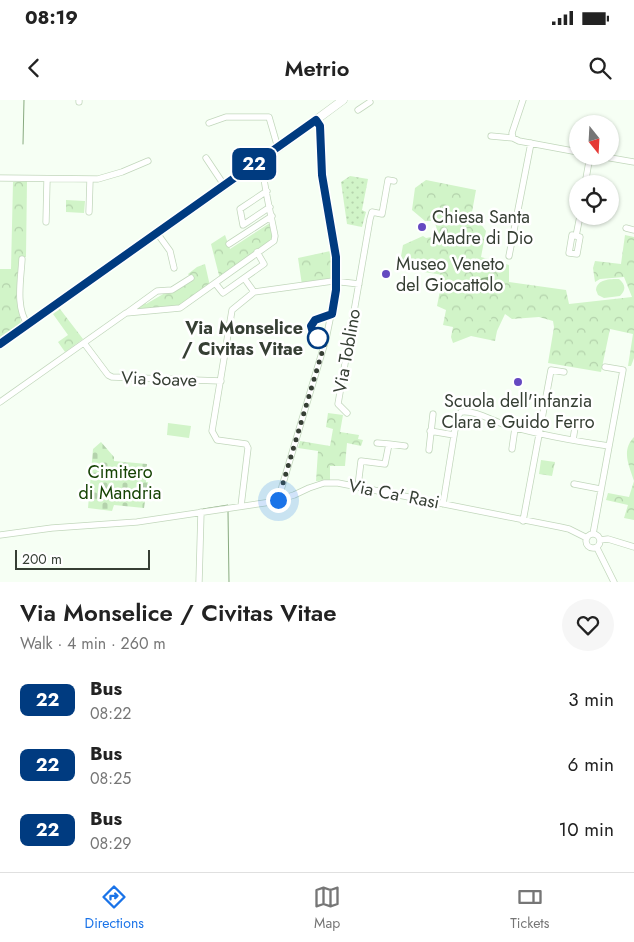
<!DOCTYPE html>
<html lang="en">
<head>
<meta charset="utf-8">
<style>
  body { margin:0; font-family:Jost,sans-serif; background:#f6f6f6; color:#222; height:100vh; display:flex; flex-direction:column; font-size:19px; white-space:nowrap }
  * { box-sizing:border-box; margin:0 }
  p { font-size:16px; color:#767676 }
  .icon { flex:none; width:28px; height:28px; fill:none; stroke:currentColor; stroke-width:2; stroke-linecap:round; stroke-linejoin:round }
  .map { position:relative; height:482px; overflow:hidden }
  .details { display:flex; flex-direction:column; background:#fff; flex:1 }
  .details>* { flex:none }
  .badge { padding:0 10px; border-radius:8px; font-size:18px; line-height:32px }
  .needle { width:32px; rotate:162deg }
  .tools { position:absolute; left:569px; top:15px; display:grid; gap:10px }
  .tools a { display:grid; place-items:center; width:50px; height:50px; border-radius:50%; background:#fff; box-shadow:0 1px 4px #0004; font-size:25px }
  .scale { position:absolute; left:15px; bottom:12px; width:135px; box-sizing:border-box; padding-left:5px; border:2px solid #363f34; border-top:0; font-size:14px; line-height:18px; white-space:nowrap; color:#363f34; -webkit-text-stroke:4px #fff; paint-order:stroke }
  .you { position:absolute; width:25px; height:25px; margin:-12px; border:4px solid #fff; border-radius:50%; background:#1a73e8; box-shadow:0 0 0 8px #1a73e833 }
  .map>.badge { position:absolute; translate:-50% -50%; box-shadow:0 0 0 2px #fff }
  .round { display:grid; place-items:center; flex:none; width:52px; height:52px; border-radius:26px; background:#f6f6f6 }
  .head { display:flex; align-items:center; justify-content:space-between; height:85px; padding:0 20px }
  h1 { font-size:24px; font-weight:600; line-height:38px }
  ul { padding:0; list-style:none }
  li { display:flex; align-items:center; gap:15px; height:65px; padding:0 20px }
  li div { flex:1 }
  li b { display:block; font-size:19px }
  li em { font-style:normal }
  li .badge { min-width:55px; font-weight:700; text-align:center }
  .status { display:flex; justify-content:space-between; align-items:center; height:35px; padding:0 25px; background:#fff; direction:ltr }
  .status svg { height:14px; fill:currentColor }
  header { display:flex; justify-content:space-between; align-items:center; height:65px; padding:0 20px; background:#fff; font-size:22px; font-weight:600 }
  .tabs { display:flex; justify-content:space-around; align-items:center; height:70px; border-top:1px solid #e0e0e0; background:#fff; font-size:14px; color:#767676 }
  .tabs a { display:grid; justify-items:center; gap:2px }
  .tabs .selected { color:#1a73e8 }
  .map>svg:first-child { display:block }
  .grass { fill:url(#grass-dots) }
  .cemetery { fill:url(#cemetery-stones) }
  .park { fill:url(#park-crowns) }
  .pitch { fill:#d1f4c8 }
  .water { fill:url(#water-ripples) }
  .lines { fill:none; stroke-linecap:round; stroke-linejoin:round }
  .stream { stroke:#88aa7f; stroke-width:1 }
  .street-casing { stroke:#c2d7bc; stroke-width:7 }
  .secondary-casing { stroke:#c2d7bc; stroke-width:9 }
  .street { stroke:#fff; stroke-width:5.5 }
  .secondary { stroke:#fff; stroke-width:8 }
  .line-casing { stroke:#fff; stroke-width:11 }
  .line { stroke:#003b80; stroke-width:8 }
  .walk { stroke:#363f34; stroke-width:5; stroke-dasharray:0 9 }
  .poi-dot { fill:#6549c1; stroke:#fff; stroke-width:2 }
  .stop-dot { fill:#fff; stroke:#003b80; stroke-width:2.5 }
  .labels { text-anchor:middle; dominant-baseline:central; stroke-width:5; stroke-linejoin:round; paint-order:stroke }
  .poi-label { font-size:18px; fill:#363f34; stroke:#fff; text-anchor:start }
  .stop-label { font-size:18px; font-weight:bold; fill:#363f34; stroke:#fff; text-anchor:end }
  .street-label { font-size:18px; fill:#363f34; stroke:#fff }
  .park-label { font-size:18px; fill:#164304; stroke:#fff }
</style>
</head>
<body>
<div class="status"><b>08:19</b><svg viewBox="0 0 49 12"><path d="M0 12V9h3v3zM5 12V6h3v6zM10 12V3h3v9zM15 12V0h3v12zM26 1h20v11H26zM47 4h2v5h-2z"/></svg></div>
<header><svg class="icon" aria-label="back" viewBox="0 0 24 24"><path d="M15 5l-7 7 7 7"/></svg>Metrio<svg class="icon" aria-label="search" viewBox="0 0 24 24"><circle cx="10" cy="10" r="6"/><path d="M15 15l6 6"/></svg></header>
<div class="map">
<svg width="634" height="482" viewBox="0 0 634 482">
  <defs>
    <pattern id="grass-dots" width="8" height="8" patternUnits="userSpaceOnUse" patternTransform="scale(1.25)"><rect width="8" height="8" fill="#d1f4c8"/><path d="M2 2h.1M6 6h.1" fill="none" stroke="#b4d2ac" stroke-width="1.8" stroke-linecap="round"/></pattern>
    <pattern id="cemetery-stones" width="16" height="16" patternUnits="userSpaceOnUse" patternTransform="scale(1.25)"><rect width="16" height="16" fill="#d1f4c8"/><path d="M2 7V4a2 2 0 0 1 4 0v3zM10 15v-3a2 2 0 0 1 4 0v3z" fill="#b4d2ac"/></pattern>
    <pattern id="park-crowns" width="20" height="18" patternUnits="userSpaceOnUse" patternTransform="scale(1.25)"><rect width="20" height="18" fill="#d1f4c8"/><path d="M2 6a3 3 0 1 1 6 0M12 15a3 3 0 1 1 6 0" fill="none" stroke="#b4d2ac"/></pattern>
    <pattern id="water-ripples" width="26" height="14" patternUnits="userSpaceOnUse" patternTransform="scale(1.25)"><rect width="26" height="14" fill="#88aa7f"/><path d="M2 4q2-2 4 0t4 0M15 11q2-2 4 0t4 0" fill="none" stroke="#708c69"/></pattern>
  </defs>
  <rect width="100%" height="100%" fill="#f6fff4"/>
  <!-- grass -->
  <path class="grass" d="M 350,76 L 368,79 L 362,110 L 366,112 L 362,127 L 347,124 L 341,82 Z"/>
  <!-- cemetery -->
  <path class="cemetery" d="M 101,342 L 114,357 L 114,361 L 147,364 L 146,382 L 148,382 L 144,408 L 114,405 L 112,411 L 88,408 L 93,349 Z"/>
  <!-- park -->
  <path class="park" d="M 426,80 L 476,90 L 472,112 L 486,131 L 481,157 L 509,165 L 509,182 L 566,190 L 569,204 L 632,197 L 624,177 L 600,179 L 595,182 L 593,168 L 595,161 L 621,164 L 625,135 L 634,137 L 634,258 L 631,266 L 628,266 L 633,234 L 610,229 L 601,272 L 548,263 L 554,227 L 553,221 L 539,217 L 512,219 L 505,214 L 497,231 L 495,241 L 471,236 L 453,243 L 451,237 L 453,227 L 443,225 L 446,210 L 437,206 L 443,175 L 399,168 L 403,145 L 423,136 L 426,138 L 431,137 L 437,131 L 436,126 L 433,121 L 425,121 L 412,110 L 415,88 Z
    M 27,81 L 26,157 L 19,158 L 18,205 L 21,223 L 0,237 L 0,169 L 11,169 L 13,82 Z
    M 66,100 L 85,101 L 84,113 L 66,112 Z
    M 273,121 L 274,141 L 220,179 L 211,144 L 225,135 L 230,149 Z
    M 335,150 L 336,181 L 302,185 L 298,158 Z
    M 205,164 L 210,186 L 180,208 L 126,213 L 144,200 L 146,204 L 191,178 L 188,174 L 197,167 Z
    M 60,209 L 83,239 L 65,252 L 58,242 L 68,235 L 53,214 Z
    M 328,313 L 343,315 L 340,332 L 359,335 L 358,339 L 363,340 L 361,346 L 347,343 L 345,366 L 330,366 L 330,380 L 316,381 L 318,351 L 298,348 L 300,341 L 330,346 L 333,329 L 326,327 Z
    M 634,337 L 634,381 C 629,365 621,351 634,337 Z
    M 541,360 L 555,362 L 552,376 L 539,374 Z
    M 634,381 L 634,420 L 624,418 L 628,405 L 606,400 L 608,393 L 629,397 Z"/>
  <!-- pitch -->
  <path class="pitch" d="M 619,179 C 626,185 626,190 620,196 L 604,198 L 598,195 L 596,190 C 597,179 610,179 619,179 Z
    M 472,209 L 492,212 L 491,220 L 487,220 L 485,223 L 473,221 L 474,218 L 471,217 Z
    M 168,323 L 191,326 L 189,338 L 167,335 Z"/>
  <!-- water -->
  <path class="water" d="M 488,177 L 494,179 C 492,189 484,194 474,192 L 476,182 L 482,178 Z"/>
  <g class="lines">
    <!-- stream -->
    <path class="stream" d="M 23,44 L 24,0
      M 203,409 L 228,405 L 228,407
      M 228,411 L 229,482"/>
    <!-- street casing -->
    <g class="street-casing">
      <path id="street" d="M 523,0 L 512,33 L 513,38 L 519,41 L 578,52
        M 79,2 L 79,0
        M 358,10 L 370,2
        M 209,23 L 226,17 L 269,17 L 278,48
        M 491,36 L 513,38
        M 599,56 L 634,62
        M 206,58 L 224,85
        M 0,78 L 98,79 L 122,72 L 148,61
        M 585,84 L 590,56
        M 267,91 L 240,109 L 243,125 L 270,107
        M 89,112 L 90,80
        M 46,122 L 47,80
        M 626,128 L 634,130
        M 157,133 L 170,151 L 174,168
        M 572,135 L 580,137 L 577,154 L 569,153 Z
        M 576,136 L 580,116
        M 229,144 L 272,116
        M 509,156 L 531,43
        M 22,159 C 21,179 15,208 28,225
        M 244,178 L 254,192
        M 215,183 L 223,193 L 264,164 L 257,152
        M 128,212 L 157,191 L 172,190 L 191,178
        M 326,239 L 315,236 L 311,226 L 315,220 L 331,214
        M 84,243 L 108,275 L 112,277 L 221,281
        M 0,302 L 126,213 L 180,208 L 274,141 L 275,136 C 273,125 261,72 263,66 L 259,60
        M 347,313 L 338,304 L 370,119 L 372,112 L 382,114 L 388,80 L 394,81
        M 430,331 L 454,335
        M 573,340 L 576,321
        M 377,343 L 389,344
        M 512,349 L 515,328
        M 429,350 L 433,314
        M 574,384 L 600,389
        M 358,386 L 361,361 L 385,364 L 389,344 L 405,346
        M 278,400 L 326,239 L 336,190 L 336,157 L 322,76 L 320,26 L 316,20
        M 443,404 L 457,317 L 461,312 C 476,310 492,321 506,325 C 539,335 575,341 609,346
        M 241,406 L 248,348 L 246,344 L 217,340 L 212,331 L 232,210 L 254,192 L 333,181 L 359,184
        M 523,421 L 551,270 L 564,272
        M586 441a7 7 0 1 1 14 0a7 7 0 1 1-14 0Z
        M 593,434 L 623,270 L 605,267
        M 0,435 L 52,428 L 137,422 L 271,402 L 294,395 L 309,388 L 324,383 L 338,383 L 560,427 L 569,429 L 587,438
        M 600,440 L 608,439 L 634,447
        M 597,448 L 614,482
        M 199,482 L 201,412"/>
    </g>
    <!-- secondary casing -->
    <g class="secondary-casing">
      <path id="secondary" d="M 0,244 L 278,48 L 343,0"/>
    </g>
    <!-- street -->
    <use href="#street" class="street"/>
    <!-- secondary -->
    <use href="#secondary" class="secondary"/>
  </g>
  <g class="lines">
    <!-- line casing -->
    <g class="line-casing">
      <path id="line" d="M 0,244 L 316,20 L 320,26 L 322,75 L 336,157 L 336,190 L 332,214 L 315,220 L 311,226 L 313,233 L 318,238"/>
    </g>
    <!-- line -->
    <use href="#line" class="line"/>
    <!-- walk -->
    <path class="walk" d="M 278,400 L 326,239 L 318,238"/>
  </g>
  <!-- markers -->
  <g class="poi-dot">
    <circle cx="422" cy="127" r="5"/>
    <circle cx="386" cy="174" r="5"/>
    <circle cx="518" cy="282" r="5"/>
  </g>
  <circle class="stop-dot" cx="318" cy="238" r="10"/>
  <g class="labels">
    <!-- poi labels -->
    <g class="poi-label">
      <text x="432" y="117">Chiesa Santa<tspan x="432" dy="21">Madre di Dio</tspan></text>
      <text x="396" y="164">Museo Veneto<tspan x="396" dy="21">del Giocattolo</tspan></text>
      <text x="518" y="301" text-anchor="middle">Scuola dell'infanzia<tspan x="518" dy="21">Clara e Guido Ferro</tspan></text>
    </g>
    <!-- stop labels -->
    <g class="stop-label">
      <text x="303" y="228">Via Monselice<tspan x="303" dy="21">/ Civitas Vitae</tspan></text>
    </g>
    <!-- street labels -->
    <g class="street-label">
      <text transform="translate(347 251) rotate(-80)">Via Toblino</text>
      <text transform="translate(159 279) rotate(2)">Via Soave</text>
      <text transform="translate(394 394) rotate(11)">Via Ca' Rasi</text>
    </g>
    <!-- park labels -->
    <g class="park-label">
      <text x="120" y="372">Cimitero<tspan x="120" dy="21">di Mandria</tspan></text>
    </g>
  </g>
</svg>
<div class="tools">
<a><svg class="needle" viewBox="-14 -14 28 28"><path d="M0-13l5 13h-10z" fill="#e53935"/><path d="M0 13l5-13h-10z" fill="#767676"/></svg></a>
<a><svg class="icon" aria-label="locate" viewBox="0 0 24 24"><circle cx="12" cy="12" r="6"/><path d="M12 2v4M12 18v4M2 12h4M18 12h4"/></svg></a>
</div>
<div class="scale">200 m</div>
<div class="you" style="left:278px;top:400px"></div>
<b class="badge" style="left:254px;top:64px;background:#003b80;color:#fff">22</b>
</div>
<section class="details">
<div class="head"><div><h1>Via Monselice / Civitas Vitae</h1><p>Walk · 4 min · 260 m</p></div><a class="round"><svg class="icon" aria-label="heart" viewBox="0 0 24 24"><path d="M12 20l-8-8c-3-5 5-10 8-4 3-6 11-1 8 4z"/></svg></a></div>
<ul>
<li><span class="badge" style="background:#003b80;color:#fff">22</span><div><b>Bus</b><p>08:22</p></div><em>3 min</em></li>
<li><span class="badge" style="background:#003b80;color:#fff">22</span><div><b>Bus</b><p>08:25</p></div><em>6 min</em></li>
<li><span class="badge" style="background:#003b80;color:#fff">22</span><div><b>Bus</b><p>08:29</p></div><em>10 min</em></li>
</ul>
</section>
<nav class="tabs">
<a class="selected"><svg class="icon" aria-label="directions" viewBox="0 0 24 24"><path d="M12 3l9 9-9 9-9-9zM9 14v-3h6M13 9l2 2-2 2"/></svg>Directions</a>
<a><svg class="icon" aria-label="map" viewBox="0 0 24 24"><path d="M3 6l6-2 6 2 6-2v14l-6 2-6-2-6 2zM9 4v14M15 6v14"/></svg>Map</a>
<a><svg class="icon" aria-label="tickets" viewBox="0 0 24 24"><path d="M3 7h18v10H3zM15 7v10"/></svg>Tickets</a>
</nav>
</body>
</html>
